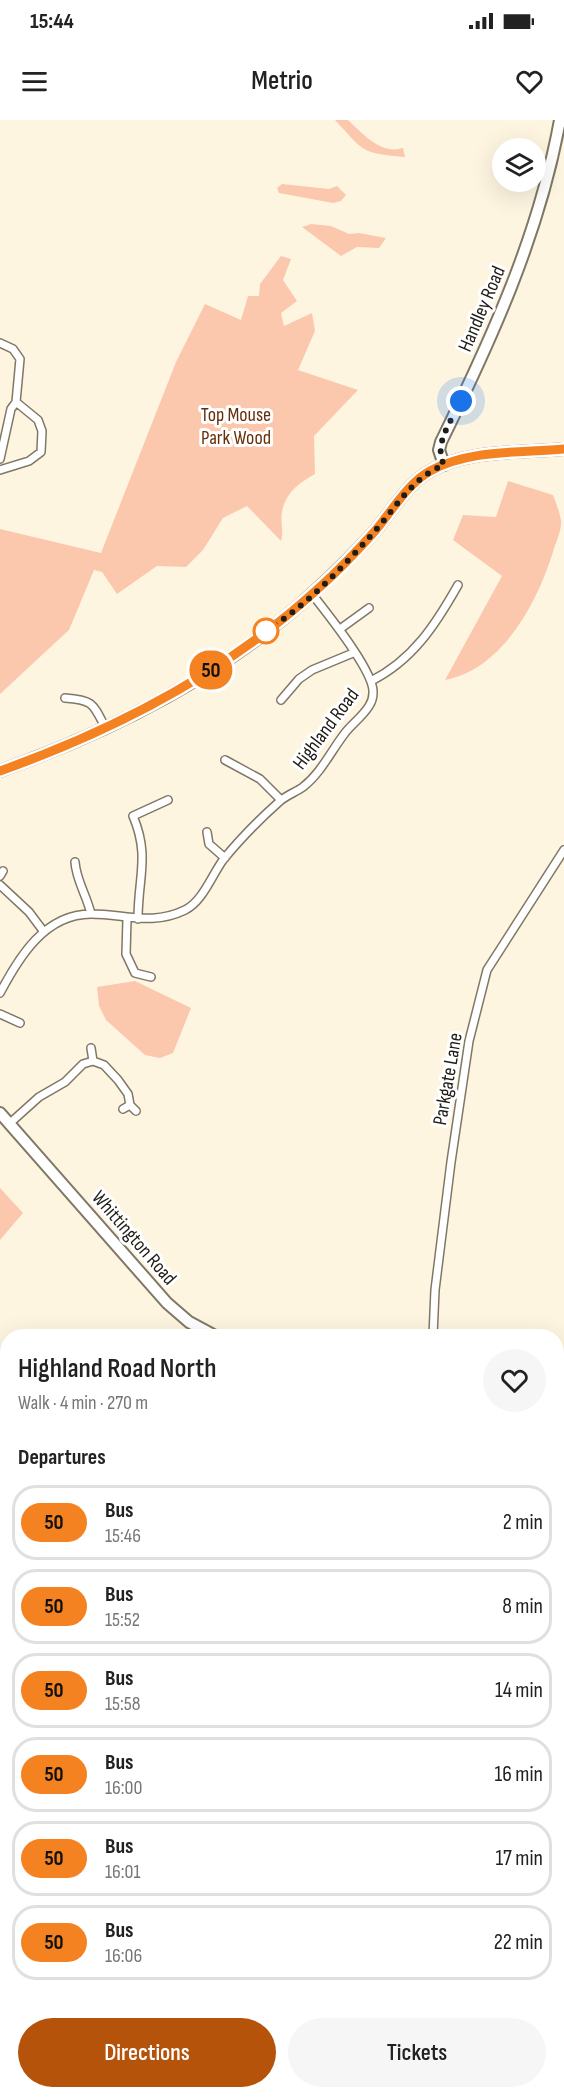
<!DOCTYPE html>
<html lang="en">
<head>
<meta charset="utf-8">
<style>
  body { margin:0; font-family:"Sofia Sans Condensed",sans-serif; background:#f6f6f6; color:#222; height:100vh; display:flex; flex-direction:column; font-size:22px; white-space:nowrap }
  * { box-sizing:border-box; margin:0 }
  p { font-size:20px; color:#767676 }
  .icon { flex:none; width:33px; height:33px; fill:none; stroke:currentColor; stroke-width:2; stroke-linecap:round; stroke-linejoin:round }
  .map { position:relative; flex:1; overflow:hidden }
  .sheet { position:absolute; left:0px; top:1209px; width:564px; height:770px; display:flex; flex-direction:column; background:#fff; border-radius:24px 24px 0 0; box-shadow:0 6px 24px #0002 }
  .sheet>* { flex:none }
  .badge { padding:0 12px; border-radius:20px; font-size:21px; line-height:39px }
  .buttons { position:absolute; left:492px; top:18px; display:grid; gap:12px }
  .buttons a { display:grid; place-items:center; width:54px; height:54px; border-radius:50%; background:#fff; box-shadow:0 6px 24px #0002; font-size:30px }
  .you { position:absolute; width:30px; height:30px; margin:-15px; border:4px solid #fff; border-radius:50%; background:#1a73e8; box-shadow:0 0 0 9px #1a73e833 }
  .map>.badge { position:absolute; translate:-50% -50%; box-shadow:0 0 0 3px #fff }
  h2 { padding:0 18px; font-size:22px; line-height:54px }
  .round { display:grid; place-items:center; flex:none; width:63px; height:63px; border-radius:32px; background:#f6f6f6 }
  .overview { display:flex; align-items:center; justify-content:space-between; height:102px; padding:0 18px }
  h1 { font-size:28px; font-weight:600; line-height:45px }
  .action { display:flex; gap:12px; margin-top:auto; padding:12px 18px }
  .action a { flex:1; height:69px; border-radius:36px; background:#b45309; color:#fff; font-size:24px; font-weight:600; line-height:69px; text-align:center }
  .action a+a { background:#f6f6f6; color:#222 }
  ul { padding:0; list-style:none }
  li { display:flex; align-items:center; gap:18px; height:75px; margin:0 12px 9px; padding:0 6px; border:3px solid #e0e0e0; border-radius:24px }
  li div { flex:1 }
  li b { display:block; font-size:22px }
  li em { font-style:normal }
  li .badge { min-width:66px; font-weight:700; text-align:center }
  .status { display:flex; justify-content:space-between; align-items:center; height:42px; padding:0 30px; background:#fff; direction:ltr }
  .status svg { height:16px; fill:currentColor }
  header { display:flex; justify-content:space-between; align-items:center; height:78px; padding:0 18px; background:#fff; font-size:27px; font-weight:600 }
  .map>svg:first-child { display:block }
  .green { fill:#fbc8ad }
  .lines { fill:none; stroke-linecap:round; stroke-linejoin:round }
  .street-casing { stroke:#807866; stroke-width:10 }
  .secondary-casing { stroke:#807866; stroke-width:14 }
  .street { stroke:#fff; stroke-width:7 }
  .secondary { stroke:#fff; stroke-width:10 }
  .line-casing { stroke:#fff; stroke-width:14 }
  .line { stroke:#f58220; stroke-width:9 }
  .walk { stroke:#201d16; stroke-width:6; stroke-dasharray:0 10.8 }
  .stop-dot { fill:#fff; stroke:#f58220; stroke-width:3 }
  .labels { text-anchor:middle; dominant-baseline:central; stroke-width:6; stroke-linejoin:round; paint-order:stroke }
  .street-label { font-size:20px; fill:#201d16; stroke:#fff }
  .park-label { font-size:20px; fill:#662f0b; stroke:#fff }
</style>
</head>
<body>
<div class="status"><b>15:44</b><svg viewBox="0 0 49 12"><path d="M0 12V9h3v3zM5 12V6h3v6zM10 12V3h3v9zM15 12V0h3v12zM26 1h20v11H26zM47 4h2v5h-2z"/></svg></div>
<header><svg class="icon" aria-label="menu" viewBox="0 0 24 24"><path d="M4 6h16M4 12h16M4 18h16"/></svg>Metrio<svg class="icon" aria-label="heart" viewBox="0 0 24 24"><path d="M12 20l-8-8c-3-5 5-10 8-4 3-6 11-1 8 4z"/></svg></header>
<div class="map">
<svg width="564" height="1978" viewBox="0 0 564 1978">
  <rect width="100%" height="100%" fill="#fef5e1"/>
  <!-- green -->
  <path class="green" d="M 335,0 L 348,0 C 363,14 381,35 403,28 L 405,37 C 360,33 365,32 335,0 Z
    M 282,64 L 329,69 L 337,66 L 346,75 L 341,81 L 333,83 L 279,73 L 277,68 Z
    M 311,104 L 331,106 L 349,114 L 359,113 L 386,118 L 379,128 L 357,127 L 341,136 L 302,107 Z
    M 281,136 L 291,139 L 283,160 L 297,181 L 281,193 L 284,206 L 312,193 L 315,211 L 298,250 L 358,270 L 314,316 L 315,354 C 299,363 286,372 282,392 C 280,402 284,410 281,421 L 247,386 L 223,398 L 203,430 L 186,447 L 157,446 L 117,474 L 102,452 L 94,450 L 69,510 L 0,574 L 0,409 L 101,433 L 176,242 L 205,184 L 241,200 L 248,176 L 259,176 L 260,164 Z
    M 508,361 L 553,375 C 556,383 560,393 561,401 C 562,410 555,424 553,432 C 537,483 502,550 445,560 L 502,456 L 453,420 L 463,395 L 496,397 Z
    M 135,861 L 191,888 L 173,933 L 160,938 L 145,935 L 106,900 L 99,886 L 97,867 Z
    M 0,1068 L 23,1093 L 0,1120 Z
    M 557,1938 L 564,1943 L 564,1978 L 520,1978 L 525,1971 L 556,1971 Z"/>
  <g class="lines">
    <!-- street casing -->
    <g class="street-casing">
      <path id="street" d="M 0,223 L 13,229 L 20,239 L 16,282 L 38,300 L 42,311 L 41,332 L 29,341 L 0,350
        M 0,339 L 11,289 L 16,282
        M 340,509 L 369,488
        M 371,561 C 413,540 436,504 458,465
        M 65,578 C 94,580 93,584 106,609
        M 281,580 L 299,559 L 312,550 L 353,533
        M 225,640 L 260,659 L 281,680
        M 207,712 L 209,724 L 225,738
        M 75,742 C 76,760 87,776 91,794
        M 0,756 L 3,751
        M 0,765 L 29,792 L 44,812
        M 127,799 L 126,834 L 135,853 L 151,857
        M 138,799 C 138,757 150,736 133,696 L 168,680
        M 0,873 C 19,837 45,794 91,794 C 125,794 152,806 185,790 C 203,781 212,755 223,740 C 239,720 261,698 280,681 C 287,675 296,672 303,667 C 321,653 331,631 345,613 C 352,604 363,596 369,586 C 371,583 373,577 373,573 C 375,552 326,492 312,474
        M 0,894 L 20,903
        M 91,928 L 93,941
        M 123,989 L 130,985 L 136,991
        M 9,1004 L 39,977 L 65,962 L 83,944 L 93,941 L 104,945 L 118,960 L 128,974 L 130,985
        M 433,1216 L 435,1170 L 451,1042 L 469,921 L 487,850 L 564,730"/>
    </g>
    <!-- secondary casing -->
    <g class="secondary-casing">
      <path id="secondary" d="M 444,345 L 439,330 L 441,322 C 492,218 539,115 560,0
        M 0,651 C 114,610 224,555 314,472 C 335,453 356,432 375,411 C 392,391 407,364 430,351 C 469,329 521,333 564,329
        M 0,993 L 167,1183 L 189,1202 L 215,1216
        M 333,1978 L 335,1971"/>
    </g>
    <!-- street -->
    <use href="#street" class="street"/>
    <!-- secondary -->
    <use href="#secondary" class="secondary"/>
  </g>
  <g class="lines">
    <!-- line casing -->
    <g class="line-casing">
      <path id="line" d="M 0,651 C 118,609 229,551 321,466 C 340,449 358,430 375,411 C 392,391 407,364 430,351 C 469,329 521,333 564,329"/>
    </g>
    <!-- line -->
    <use href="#line" class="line"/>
    <!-- walk -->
    <path class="walk" d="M 266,511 C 307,485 343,447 375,411 C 397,386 412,358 444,345 C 433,324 452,300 461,281"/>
  </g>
  <!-- markers -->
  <circle class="stop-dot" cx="266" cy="511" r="12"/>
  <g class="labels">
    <!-- street labels -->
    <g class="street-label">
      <text transform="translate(482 189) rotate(-67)">Handley Road</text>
      <text transform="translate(326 609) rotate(-53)">Highland Road</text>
      <text transform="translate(448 959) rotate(-80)">Parkgate Lane</text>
      <text transform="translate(134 1118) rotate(49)">Whittington Road</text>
    </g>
    <!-- park labels -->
    <g class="park-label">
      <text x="236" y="295">Top Mouse<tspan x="236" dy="23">Park Wood</tspan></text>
    </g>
  </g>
</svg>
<div class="buttons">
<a><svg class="icon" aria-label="layers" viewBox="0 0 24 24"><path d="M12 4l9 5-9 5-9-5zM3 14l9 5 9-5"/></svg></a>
</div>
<div class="you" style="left:461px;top:281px"></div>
<b class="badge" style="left:211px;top:550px;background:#f58220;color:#111">50</b>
<section class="sheet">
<div class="overview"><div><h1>Highland Road North</h1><p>Walk · 4 min · 270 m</p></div><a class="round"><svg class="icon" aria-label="heart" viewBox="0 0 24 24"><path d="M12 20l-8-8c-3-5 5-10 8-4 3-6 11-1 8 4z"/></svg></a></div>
<h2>Departures</h2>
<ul>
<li><span class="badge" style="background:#f58220;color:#111">50</span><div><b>Bus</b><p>15:46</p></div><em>2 min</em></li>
<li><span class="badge" style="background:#f58220;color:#111">50</span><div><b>Bus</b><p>15:52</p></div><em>8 min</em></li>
<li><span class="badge" style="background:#f58220;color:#111">50</span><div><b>Bus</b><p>15:58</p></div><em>14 min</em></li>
<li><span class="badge" style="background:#f58220;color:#111">50</span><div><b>Bus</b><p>16:00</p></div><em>16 min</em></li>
<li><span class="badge" style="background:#f58220;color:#111">50</span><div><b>Bus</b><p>16:01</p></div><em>17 min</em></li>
<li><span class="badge" style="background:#f58220;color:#111">50</span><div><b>Bus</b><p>16:06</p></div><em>22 min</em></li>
</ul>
<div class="action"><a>Directions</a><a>Tickets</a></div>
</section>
</div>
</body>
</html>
